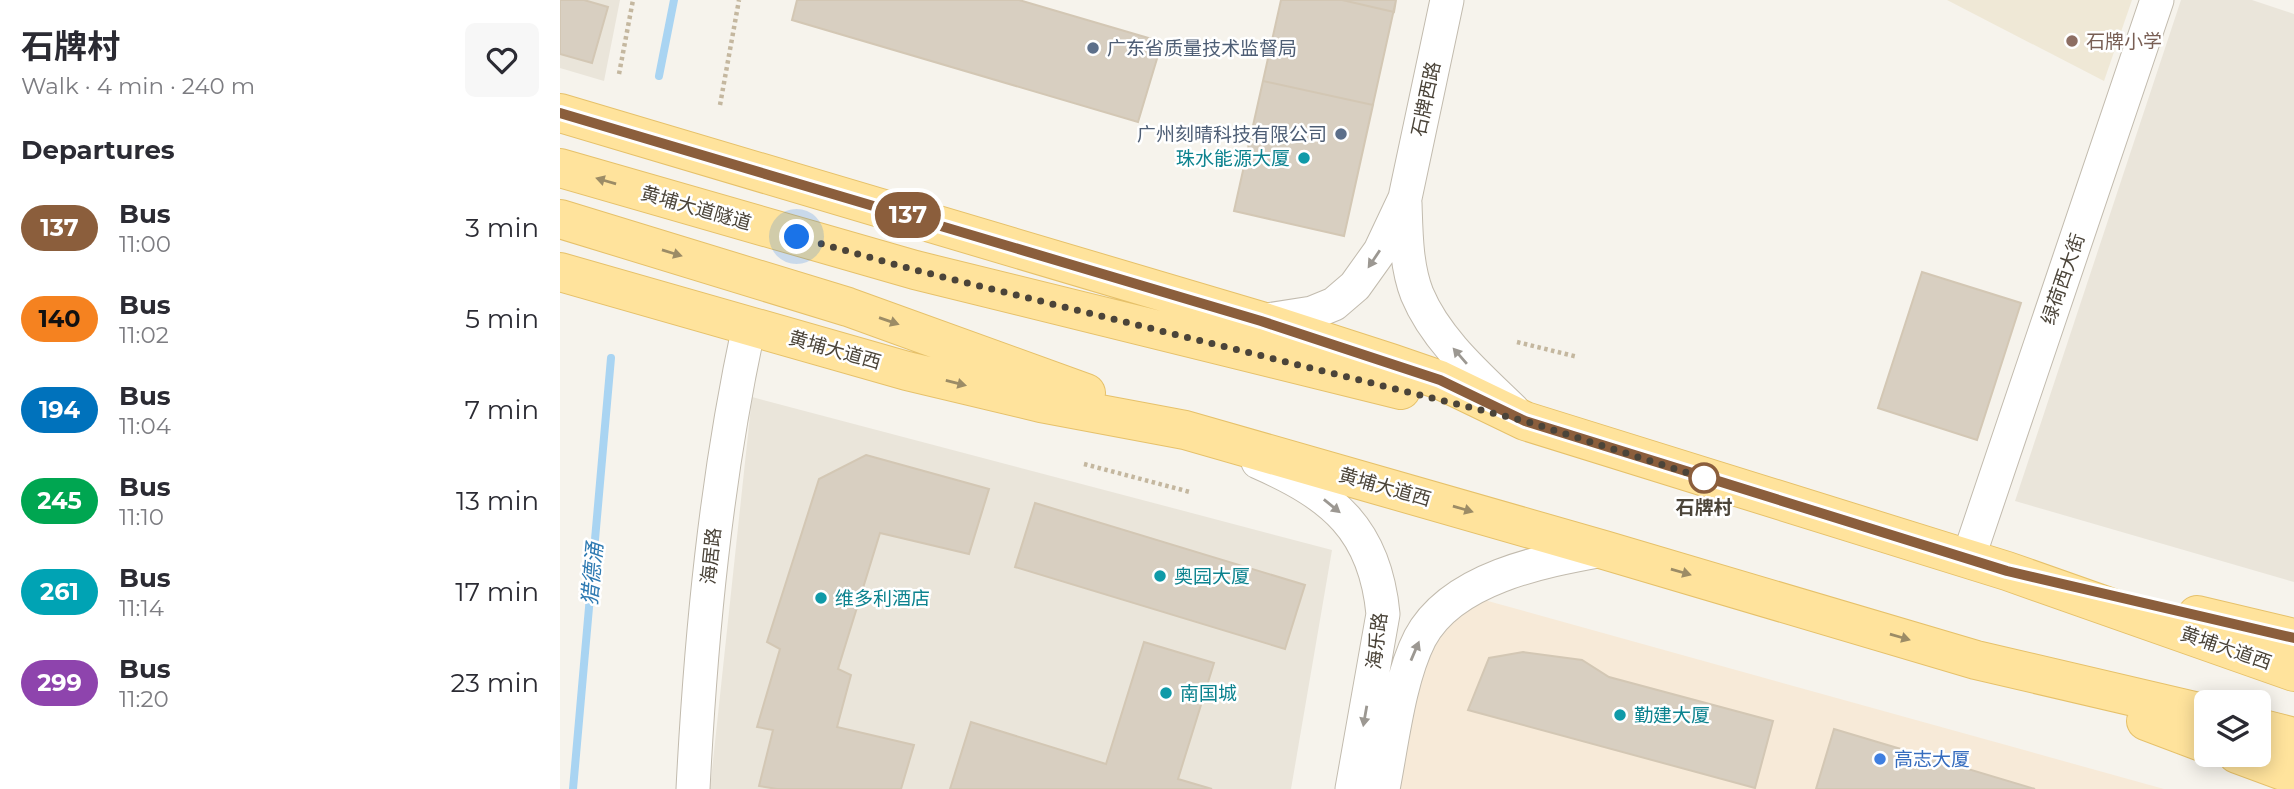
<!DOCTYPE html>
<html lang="en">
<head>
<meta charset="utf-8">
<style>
  body { margin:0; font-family:Montserrat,"Noto Sans SC",sans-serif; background:#f7f7f7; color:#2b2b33; height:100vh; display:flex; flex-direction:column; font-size:26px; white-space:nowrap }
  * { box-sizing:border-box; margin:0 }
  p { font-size:23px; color:#7c7c81 }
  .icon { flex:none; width:38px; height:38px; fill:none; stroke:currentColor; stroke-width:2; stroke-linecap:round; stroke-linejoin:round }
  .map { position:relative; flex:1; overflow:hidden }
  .side { display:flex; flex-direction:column; background:#fff; width:560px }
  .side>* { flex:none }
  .badge { padding:0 14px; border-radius:23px; font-size:24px; line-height:46px }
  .controls { position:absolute; left:1634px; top:690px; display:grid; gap:14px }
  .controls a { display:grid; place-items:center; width:77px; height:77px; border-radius:10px; background:#fff; box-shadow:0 4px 18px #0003; font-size:35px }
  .you { position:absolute; width:35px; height:35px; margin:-18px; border:5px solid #fff; border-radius:50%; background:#1a73e8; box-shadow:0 0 0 10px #1a73e833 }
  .map>.badge { position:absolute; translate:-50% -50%; box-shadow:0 0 0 4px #fff }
  h2 { padding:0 21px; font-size:26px; line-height:63px }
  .round { display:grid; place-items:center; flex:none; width:74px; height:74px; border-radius:10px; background:#f7f7f7 }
  .summary { display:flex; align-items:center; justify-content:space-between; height:119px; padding:0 21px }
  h1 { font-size:33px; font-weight:700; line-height:52px }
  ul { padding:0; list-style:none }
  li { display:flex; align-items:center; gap:21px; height:91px; padding:0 21px }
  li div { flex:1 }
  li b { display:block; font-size:26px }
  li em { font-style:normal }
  li .badge { min-width:77px; font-weight:700; text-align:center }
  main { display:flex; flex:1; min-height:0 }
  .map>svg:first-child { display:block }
  .residential { fill:#eae5da }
  .commercial { fill:#f7ead8 }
  .education { fill:#efe8d6 }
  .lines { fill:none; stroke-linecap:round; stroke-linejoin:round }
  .stream { stroke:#a9d4f2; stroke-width:8 }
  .building { fill:#d8cfc1; stroke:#d3c7b4; stroke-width:2 }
  .minor-casing { stroke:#c2bbae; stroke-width:35 }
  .major-casing { stroke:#e6c16a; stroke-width:40 }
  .path { stroke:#c4b79f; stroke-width:4.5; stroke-dasharray:3.5 3.5; stroke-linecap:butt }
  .minor { stroke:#fff; stroke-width:33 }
  .major { stroke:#ffe39c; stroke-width:38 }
  .oneway { fill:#9c8c66 }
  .oneway2 { fill:#9c9892 }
  .line-casing { stroke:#fff; stroke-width:16 }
  .line { stroke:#8b5e3c; stroke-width:10 }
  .walk { stroke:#4b4439; stroke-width:7; stroke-dasharray:0 12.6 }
  .education-dot { fill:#8d6e63; stroke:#fff; stroke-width:2.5 }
  .service-dot { fill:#5c6f8a; stroke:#fff; stroke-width:2.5 }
  .culture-dot { fill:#0f9aa8; stroke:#fff; stroke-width:2.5 }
  .stop-dot { fill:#fff; stroke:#8b5e3c; stroke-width:3.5 }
  .shop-dot { fill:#3f7fe0; stroke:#fff; stroke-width:2.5 }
  .labels { text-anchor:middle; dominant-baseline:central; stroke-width:5; stroke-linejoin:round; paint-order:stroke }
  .education-label { font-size:19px; fill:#785e54; stroke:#fff; text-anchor:start }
  .service-label { font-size:19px; fill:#4e5e75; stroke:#fff; text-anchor:start }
  .street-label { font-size:19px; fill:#4b4439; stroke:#fff }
  .culture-label { font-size:19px; fill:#0d838f; stroke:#fff; text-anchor:start }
  .stop-label { font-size:19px; font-weight:bold; fill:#4b4439; stroke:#fff }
  .shop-label { font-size:19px; fill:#366cbe; stroke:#fff; text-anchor:start }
  .water-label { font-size:21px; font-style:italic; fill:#2e7ab2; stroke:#fff }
</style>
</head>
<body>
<main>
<section class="side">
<div class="summary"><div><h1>石牌村</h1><p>Walk · 4 min · 240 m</p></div><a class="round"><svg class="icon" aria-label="heart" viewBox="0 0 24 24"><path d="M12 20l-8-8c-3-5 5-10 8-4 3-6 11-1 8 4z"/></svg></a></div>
<h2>Departures</h2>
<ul>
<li><span class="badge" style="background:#8b5e3c;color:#fff">137</span><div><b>Bus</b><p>11:00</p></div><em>3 min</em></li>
<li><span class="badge" style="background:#f58220;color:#111">140</span><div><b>Bus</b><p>11:02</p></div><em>5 min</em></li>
<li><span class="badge" style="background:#0072bc;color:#fff">194</span><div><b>Bus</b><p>11:04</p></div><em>7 min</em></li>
<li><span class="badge" style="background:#00a651;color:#fff">245</span><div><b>Bus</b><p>11:10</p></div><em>13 min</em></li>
<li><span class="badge" style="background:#00a3b4;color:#fff">261</span><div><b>Bus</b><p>11:14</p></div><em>17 min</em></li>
<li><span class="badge" style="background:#8e44ad;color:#fff">299</span><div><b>Bus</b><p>11:20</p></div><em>23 min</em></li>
</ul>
</section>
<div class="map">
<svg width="1734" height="789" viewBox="0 0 1734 789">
  <rect width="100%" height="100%" fill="#f6f3ec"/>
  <!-- residential -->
  <path class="residential" d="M 0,0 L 60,0 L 44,81 L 0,68 Z
    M 1621,0 L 1692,0 L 1734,14 L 1734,582 L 1455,501 Z
    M 192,397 L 772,550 L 731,789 L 150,789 Z"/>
  <!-- commercial -->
  <path class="commercial" d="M 917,598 L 1604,789 L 837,789 L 858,676 L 879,632 Z"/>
  <!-- education -->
  <path class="education" d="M 1387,0 L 1572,0 L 1544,81 Z"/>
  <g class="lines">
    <!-- stream -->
    <path class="stream" d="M 99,76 L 114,0
      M 13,789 L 51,358"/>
  </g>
  <!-- building -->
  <path class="building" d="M 0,0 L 24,0 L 48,7 L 32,63 L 0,54 Z
    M 237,0 L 459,0 L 602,42 L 578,122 L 232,20 Z
    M 721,0 L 836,0 L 784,236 L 674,211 Z
    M 782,0 L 836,0 L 834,12 Z
    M 703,81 L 813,105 L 784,236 L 674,211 Z
    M 1362,272 L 1461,303 L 1417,440 L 1318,408 Z
    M 306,455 L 429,489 L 409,554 L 320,533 L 278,669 L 291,675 L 277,727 L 354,745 L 341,789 L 217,789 L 199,786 L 213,730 L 197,727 L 220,649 L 207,642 L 259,479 Z
    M 475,503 L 745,585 L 725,649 L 455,567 Z
    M 584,642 L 654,663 L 618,779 L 652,789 L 390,789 L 411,722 L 546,764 Z
    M 963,652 L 1022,660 L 1049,677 L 1213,721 L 1195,788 L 908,710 L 929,658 Z
    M 1274,729 L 1475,789 L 1256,789 Z"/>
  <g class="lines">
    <!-- minor casing -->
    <g class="minor-casing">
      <path id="minor" d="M 845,203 C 846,232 846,266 857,294 C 876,340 918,376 953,410
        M 701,321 L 752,313 L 774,304 L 795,286 L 820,251 L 845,198 L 887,0
        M 698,462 C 773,495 815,529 823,614 L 792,789
        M 1408,559 L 1597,0
        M 133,789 C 141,633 156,479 189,326
        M 823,789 C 832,743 839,679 860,638 C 892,578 982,561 1043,550"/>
    </g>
    <!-- major casing -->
    <g class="major-casing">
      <path id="major" d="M 0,113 L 701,321 L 831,363 L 880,380 L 965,421 L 1447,571 L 1734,672
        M 0,168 L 355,270 L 841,390
        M 0,219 L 288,307 L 526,393
        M 0,272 L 347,371 L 481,403 L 625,430 L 1044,550 L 1416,660 L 1647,714
        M 1637,615 L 1734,638
        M 1586,721 L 1647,744
        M 1699,728 L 1734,737
        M 1677,754 L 1734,775"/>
    </g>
    <!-- path -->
    <path class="path" d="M 59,74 L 73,0
      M 160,105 L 179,0
      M 957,342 L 1018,357
      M 524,464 L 630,492"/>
    <!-- minor -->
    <use href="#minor" class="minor"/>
    <!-- major -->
    <use href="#major" class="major"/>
  </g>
  <!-- one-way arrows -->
  <defs><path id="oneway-solid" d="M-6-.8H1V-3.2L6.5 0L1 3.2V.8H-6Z" transform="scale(1.75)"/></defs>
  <g class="oneway">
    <use href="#oneway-solid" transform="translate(46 181) rotate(-164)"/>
    <use href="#oneway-solid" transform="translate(112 253) rotate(17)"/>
    <use href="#oneway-solid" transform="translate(329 321) rotate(19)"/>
    <use href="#oneway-solid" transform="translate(396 383) rotate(14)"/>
    <use href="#oneway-solid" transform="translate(903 509) rotate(16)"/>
    <use href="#oneway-solid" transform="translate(1121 572) rotate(16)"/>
    <use href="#oneway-solid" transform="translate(1340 637) rotate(16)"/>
  </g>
  <g class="oneway2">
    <use href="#oneway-solid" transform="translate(814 259) rotate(124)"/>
    <use href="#oneway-solid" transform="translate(900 356) rotate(-131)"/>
    <use href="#oneway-solid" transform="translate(772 506) rotate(39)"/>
    <use href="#oneway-solid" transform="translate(855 651) rotate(-67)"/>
    <use href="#oneway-solid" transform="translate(805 716) rotate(100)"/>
  </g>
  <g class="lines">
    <!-- line casing -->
    <g class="line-casing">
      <path id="line" d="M 0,113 L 701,321 L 880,380 L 965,421 L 1447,571 L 1734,638"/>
    </g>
    <!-- line -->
    <use href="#line" class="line"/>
    <!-- walk -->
    <path class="walk" d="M 237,237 L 355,270 L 965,421 L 1144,478"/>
  </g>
  <!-- markers -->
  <circle class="education-dot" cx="1512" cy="41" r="7"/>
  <g class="service-dot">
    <circle cx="533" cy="48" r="7"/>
    <circle cx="781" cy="134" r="7"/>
  </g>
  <g class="culture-dot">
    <circle cx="744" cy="158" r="7"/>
    <circle cx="600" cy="576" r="7"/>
    <circle cx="261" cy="598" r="7"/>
    <circle cx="606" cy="693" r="7"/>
    <circle cx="1060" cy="715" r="7"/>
  </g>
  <circle class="stop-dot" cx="1144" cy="478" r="14"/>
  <circle class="shop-dot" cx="1320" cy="759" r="7"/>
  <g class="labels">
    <!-- education labels -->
    <g class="education-label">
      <text x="1526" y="41">石牌小学</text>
    </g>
    <!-- service labels -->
    <g class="service-label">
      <text x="547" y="48">广东省质量技术监督局</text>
      <text x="767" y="134" text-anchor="end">广州刻晴科技有限公司</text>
    </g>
    <!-- street labels -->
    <g class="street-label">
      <text transform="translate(866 99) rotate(-78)">石牌西路</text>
      <text transform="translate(136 208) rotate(16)">黄埔大道隧道</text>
      <text transform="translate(1503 279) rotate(-71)">绿荷西大街</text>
      <text transform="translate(275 350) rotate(16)">黄埔大道西</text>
      <text transform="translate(825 487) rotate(16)">黄埔大道西</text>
      <text transform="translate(151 556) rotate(-84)">海居路</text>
      <text transform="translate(817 641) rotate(-83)">海乐路</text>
      <text transform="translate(1666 648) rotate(19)">黄埔大道西</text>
    </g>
    <!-- culture labels -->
    <g class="culture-label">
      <text x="730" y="158" text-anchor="end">珠水能源大厦</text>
      <text x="614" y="576">奥园大厦</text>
      <text x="275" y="598">维多利酒店</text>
      <text x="620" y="693">南国城</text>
      <text x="1074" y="715">勤建大厦</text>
    </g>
    <!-- stop labels -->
    <g class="stop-label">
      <text x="1144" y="507">石牌村</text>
    </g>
    <!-- shop labels -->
    <g class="shop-label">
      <text x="1334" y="759">高志大厦</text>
    </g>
    <!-- water labels -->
    <g class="water-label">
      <text transform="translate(32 574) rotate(-85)">猎德涌</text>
    </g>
  </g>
</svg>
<div class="controls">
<a><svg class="icon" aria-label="layers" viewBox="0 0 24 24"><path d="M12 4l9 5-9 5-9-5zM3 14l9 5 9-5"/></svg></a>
</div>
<div class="you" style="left:237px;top:237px"></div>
<b class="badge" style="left:348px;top:215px;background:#8b5e3c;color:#fff">137</b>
</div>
</main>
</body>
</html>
